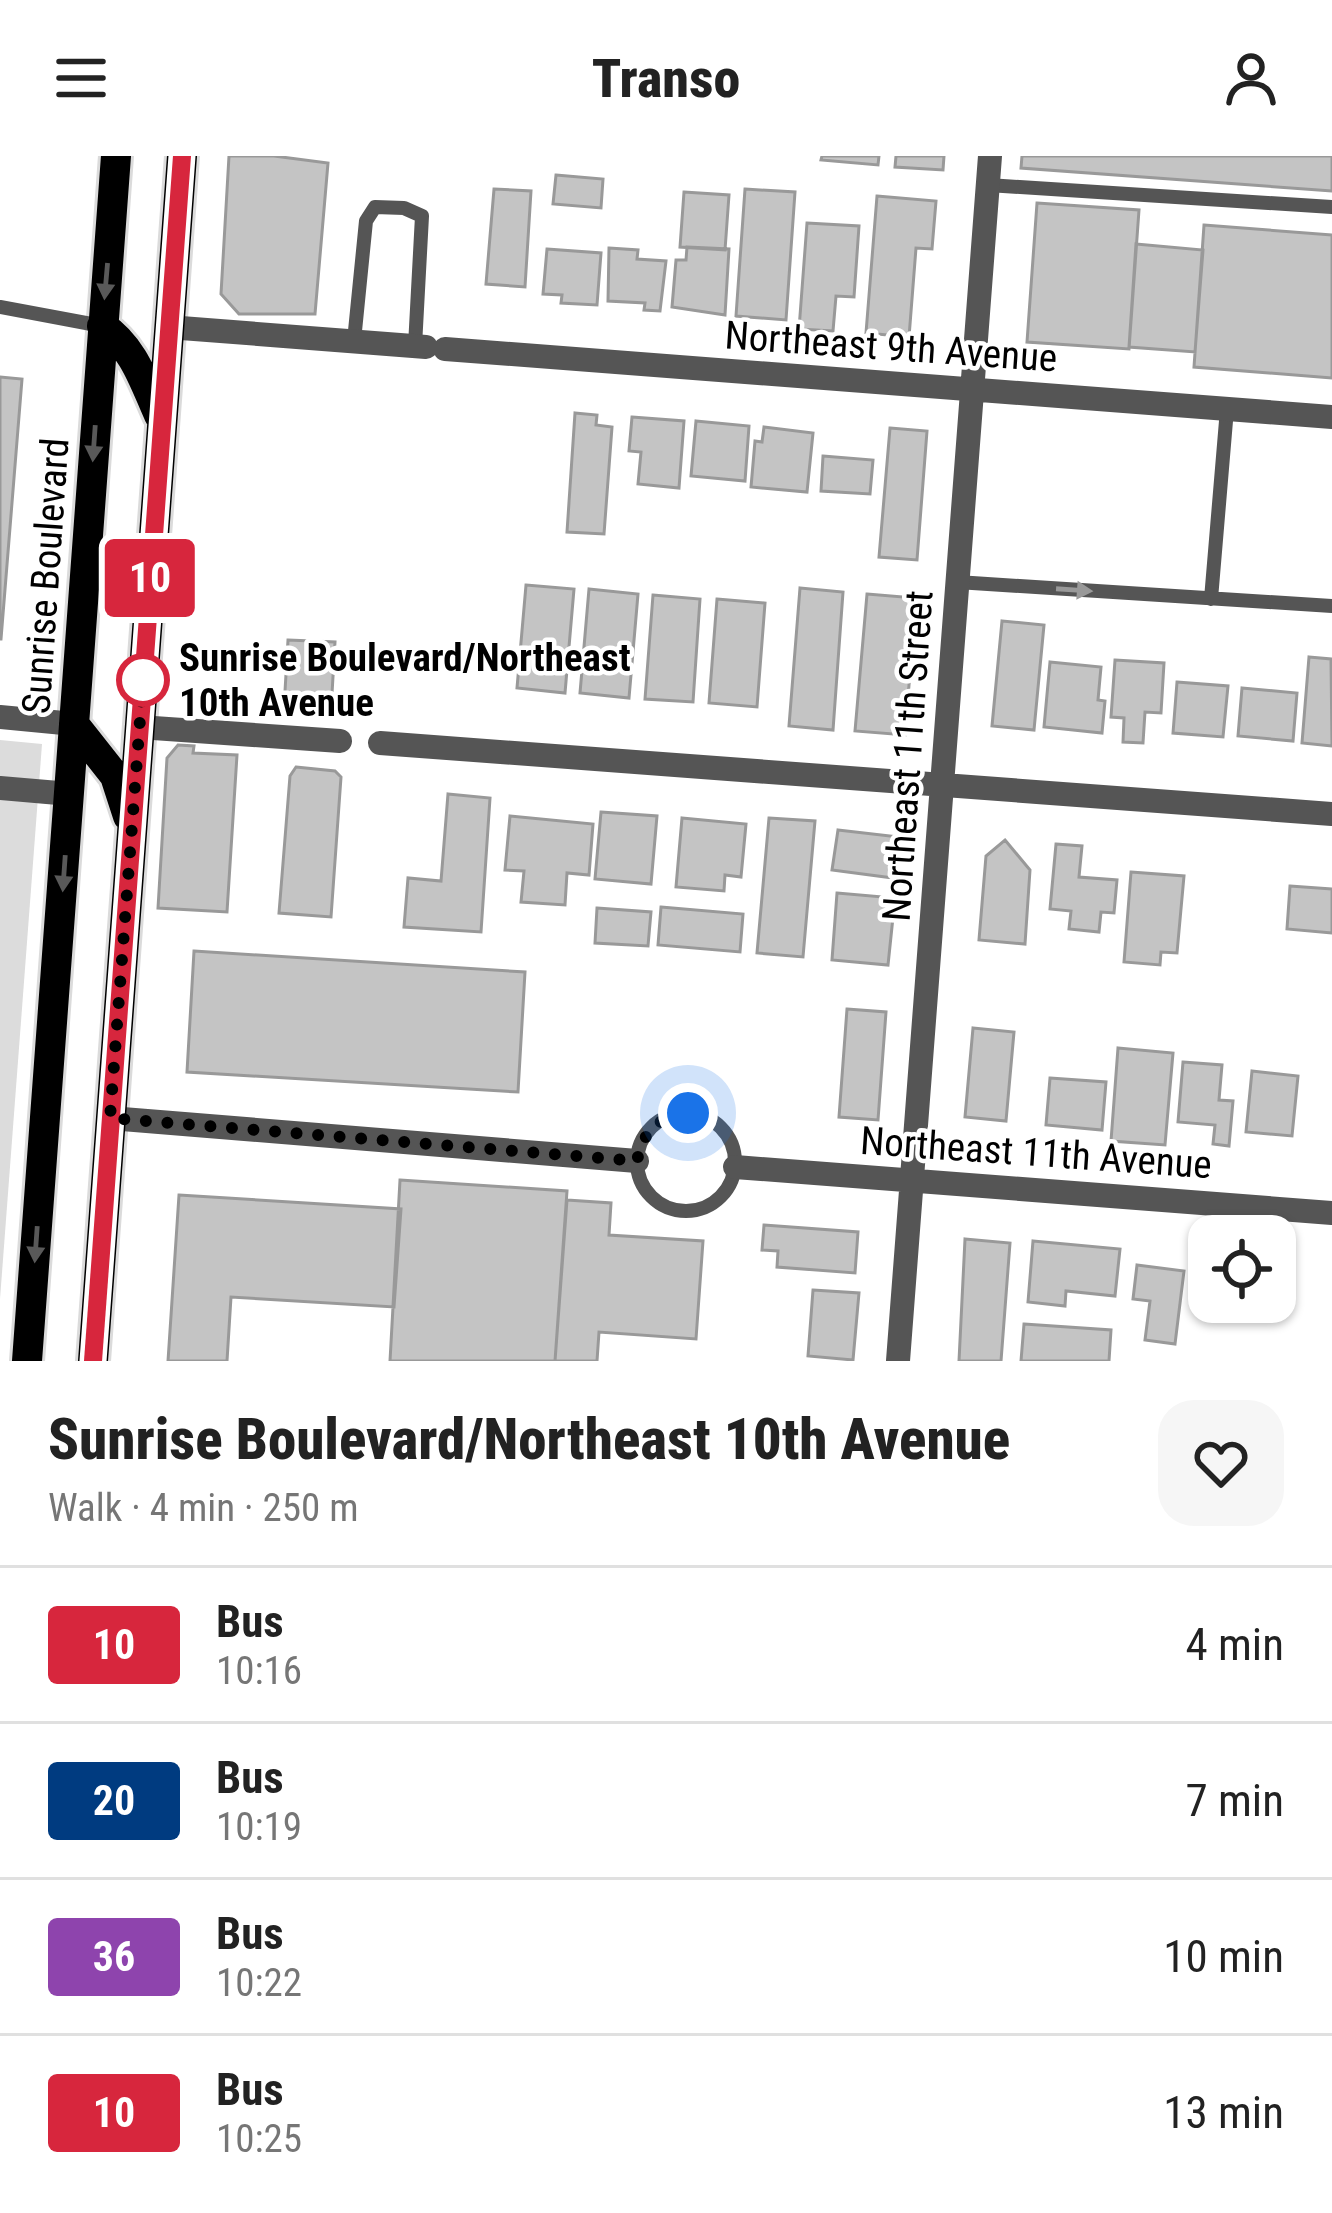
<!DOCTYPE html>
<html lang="en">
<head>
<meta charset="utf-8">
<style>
  body { margin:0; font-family:"Roboto Condensed",sans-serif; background:#f6f6f6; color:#222; height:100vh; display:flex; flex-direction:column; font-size:45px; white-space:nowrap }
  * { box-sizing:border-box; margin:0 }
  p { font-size:39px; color:#767676 }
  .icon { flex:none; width:66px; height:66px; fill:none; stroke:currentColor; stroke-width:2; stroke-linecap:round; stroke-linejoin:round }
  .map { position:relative; height:1205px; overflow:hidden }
  .side { display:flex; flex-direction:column; background:#fff; flex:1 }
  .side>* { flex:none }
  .badge { padding:0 24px; border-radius:9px; font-size:42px; line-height:78px }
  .fabs { position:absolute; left:1188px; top:1059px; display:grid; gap:24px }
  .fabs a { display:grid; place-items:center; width:108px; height:108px; border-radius:24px; background:#fff; box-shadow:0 3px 9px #0004; font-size:60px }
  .you { position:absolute; width:60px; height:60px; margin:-30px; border:9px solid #fff; border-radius:50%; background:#1a73e8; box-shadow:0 0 0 18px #1a73e833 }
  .map>.badge { position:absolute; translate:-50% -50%; box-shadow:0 0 0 6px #fff }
  .round { display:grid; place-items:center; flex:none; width:126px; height:126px; border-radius:36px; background:#f6f6f6 }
  .overview { display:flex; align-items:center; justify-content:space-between; height:204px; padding:0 48px }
  h1 { font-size:57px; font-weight:800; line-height:90px }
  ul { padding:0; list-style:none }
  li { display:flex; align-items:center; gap:36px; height:156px; padding:0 48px; border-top:3px solid #e0e0e0 }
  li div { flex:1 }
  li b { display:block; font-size:45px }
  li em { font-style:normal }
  li .badge { min-width:132px; font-weight:700; text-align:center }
  header { display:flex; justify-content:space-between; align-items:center; height:156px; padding:0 48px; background:#fff; font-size:54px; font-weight:800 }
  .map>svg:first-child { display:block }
  .green { fill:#dcdcdc }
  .building { fill:#c4c4c4; stroke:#999; stroke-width:3 }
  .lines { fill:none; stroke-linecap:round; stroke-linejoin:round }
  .primary-casing { stroke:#dbdbdb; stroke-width:36 }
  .service { stroke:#555; stroke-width:14 }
  .minor { stroke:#555; stroke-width:24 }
  .primary { stroke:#000; stroke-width:30 }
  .oneway { fill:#595959 }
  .oneway2 { fill:#999 }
  .line-casing { stroke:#fff; stroke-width:27 }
  .line { stroke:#d7263d; stroke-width:18 }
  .walk { stroke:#000; stroke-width:12; stroke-dasharray:0 21.6 }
  .stop-dot { fill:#fff; stroke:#d7263d; stroke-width:6 }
  .labels { text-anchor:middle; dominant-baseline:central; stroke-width:9; stroke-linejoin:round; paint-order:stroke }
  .street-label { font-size:39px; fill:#000; stroke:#fff }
  .stop-label { font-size:39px; font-weight:bold; fill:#000; stroke:#fff; text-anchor:start }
</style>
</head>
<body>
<header><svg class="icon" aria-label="menu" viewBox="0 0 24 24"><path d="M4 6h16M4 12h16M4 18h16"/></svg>Transo<svg class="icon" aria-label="person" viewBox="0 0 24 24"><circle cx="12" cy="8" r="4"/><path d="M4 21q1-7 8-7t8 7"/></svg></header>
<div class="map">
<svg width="1332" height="1205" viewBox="0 0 1332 1205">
  <rect width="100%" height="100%" fill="#fff"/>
  <!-- green -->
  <path class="green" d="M 0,584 L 42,588 L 0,1143 Z"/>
  <!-- building -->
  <path class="building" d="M 229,0 L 274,0 L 328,7 L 315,158 L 239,158 L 221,138 Z
    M 822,0 L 879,0 L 878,9 L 821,4 Z
    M 896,0 L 944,0 L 943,14 L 895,11 Z
    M 1022,0 L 1332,0 L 1332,35 L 1021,12 Z
    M 556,19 L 603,23 L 601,52 L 553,48 Z
    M 494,33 L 531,35 L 525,131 L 486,128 Z
    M 745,33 L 795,36 L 786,164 L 736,160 Z
    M 684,36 L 729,39 L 725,94 L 680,91 Z
    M 877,40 L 936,45 L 932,93 L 916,92 L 909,181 L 866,177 Z
    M 1037,47 L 1139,54 L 1129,193 L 1027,186 Z
    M 807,67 L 859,70 L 854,141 L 836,140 L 833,175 L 799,173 Z
    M 1204,69 L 1332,79 L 1332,222 L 1194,211 Z
    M 1136,88 L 1203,94 L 1195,196 L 1129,191 Z
    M 687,91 L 729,93 L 725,159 L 672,151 L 676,104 L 686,104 Z
    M 609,92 L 638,94 L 637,103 L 666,105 L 660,155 L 644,154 L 645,147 L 608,145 Z
    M 547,93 L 601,97 L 597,149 L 561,147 L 562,139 L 543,138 Z
    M 0,221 L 22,223 L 1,483 L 0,483 Z
    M 575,257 L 597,259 L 596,269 L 612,271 L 604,378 L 567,376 Z
    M 632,261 L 684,265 L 679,332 L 638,328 L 641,296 L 629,295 Z
    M 696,265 L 749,270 L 745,325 L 691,320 Z
    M 764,271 L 813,277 L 807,336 L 751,331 L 755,285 L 762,286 Z
    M 890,272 L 927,275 L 917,404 L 879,401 Z
    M 823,300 L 873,304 L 870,338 L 821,335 Z
    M 526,429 L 574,433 L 565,537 L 517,532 Z
    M 800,432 L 843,436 L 833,574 L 789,570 Z
    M 589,433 L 638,438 L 629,542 L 580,537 Z
    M 867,438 L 916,442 L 905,579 L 855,575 Z
    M 653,439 L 700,443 L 693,546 L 645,543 Z
    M 717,443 L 765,447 L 757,551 L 709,547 Z
    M 1002,465 L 1044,469 L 1034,574 L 992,570 Z
    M 288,484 L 335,486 L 331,555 L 284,552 Z
    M 1309,501 L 1331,503 L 1332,590 L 1302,587 Z
    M 1115,504 L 1164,507 L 1161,557 L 1145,556 L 1143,587 L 1123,586 L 1124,562 L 1111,561 Z
    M 1050,506 L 1101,511 L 1098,544 L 1105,545 L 1102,577 L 1044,571 Z
    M 1177,526 L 1228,530 L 1223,581 L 1173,577 Z
    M 1242,532 L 1297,537 L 1293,585 L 1238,580 Z
    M 178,589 L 194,590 L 193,597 L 237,599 L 227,756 L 158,752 L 167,602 Z
    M 296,611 L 335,615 L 341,621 L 331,761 L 279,757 L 290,620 Z
    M 448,638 L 490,642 L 481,776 L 404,771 L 408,722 L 441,725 Z
    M 601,656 L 657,660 L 651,728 L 595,723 Z
    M 510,660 L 593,668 L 589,719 L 567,717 L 565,749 L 521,746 L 524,715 L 505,714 Z
    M 682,662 L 746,668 L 741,721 L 725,719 L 724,735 L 676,731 Z
    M 769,662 L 815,665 L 803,801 L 757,797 Z
    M 838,674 L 899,681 L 893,722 L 832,714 Z
    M 1005,684 L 1030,714 L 1025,788 L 979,784 L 986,700 Z
    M 1056,688 L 1082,690 L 1079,721 L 1117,724 L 1114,757 L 1101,756 L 1099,776 L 1069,773 L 1071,755 L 1050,753 Z
    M 1131,716 L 1184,720 L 1177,797 L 1161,796 L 1160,809 L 1124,806 Z
    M 1290,730 L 1332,733 L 1332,777 L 1287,773 Z
    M 837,737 L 895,742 L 888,809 L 832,804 Z
    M 661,751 L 743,758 L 740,796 L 658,789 Z
    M 597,752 L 651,756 L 648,790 L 595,787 Z
    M 194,795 L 525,816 L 518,936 L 187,916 Z
    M 847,853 L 886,856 L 878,964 L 839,961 Z
    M 973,872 L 1014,876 L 1006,965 L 965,961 Z
    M 1118,892 L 1173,897 L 1165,989 L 1111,985 Z
    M 1183,906 L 1222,909 L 1219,944 L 1233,945 L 1229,990 L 1213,988 L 1215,969 L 1178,966 Z
    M 1252,915 L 1298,920 L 1292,980 L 1246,976 Z
    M 1050,922 L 1106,926 L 1102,974 L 1046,969 Z
    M 400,1024 L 567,1035 L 555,1205 L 390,1205 Z
    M 179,1039 L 401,1053 L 394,1151 L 231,1141 L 227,1205 L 168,1205 Z
    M 567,1044 L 611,1047 L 609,1079 L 703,1085 L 696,1183 L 599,1176 L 597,1205 L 555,1205 Z
    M 764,1069 L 858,1076 L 855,1117 L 777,1111 L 778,1095 L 762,1094 Z
    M 965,1083 L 1010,1087 L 1001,1205 L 959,1205 Z
    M 1033,1085 L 1120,1093 L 1115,1140 L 1066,1135 L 1065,1150 L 1028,1146 Z
    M 1137,1109 L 1184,1115 L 1175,1188 L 1145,1184 L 1150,1145 L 1133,1143 Z
    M 813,1134 L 859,1137 L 853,1204 L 808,1200 Z
    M 1024,1168 L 1111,1174 L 1109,1205 L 1021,1205 Z"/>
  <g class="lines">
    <!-- primary casing -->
    <g class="primary-casing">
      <path id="primary" d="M 102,170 C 134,191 144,226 159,259
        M 74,568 L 115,620 L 128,660
        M 27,1205 L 116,0
        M 93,1205 L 182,0"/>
    </g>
    <!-- service -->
    <path class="service" d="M 988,29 L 1332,51
      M 0,151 L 102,170
      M 354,185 L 366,65 L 375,51 L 404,52 L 422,60 L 415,190
      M 957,426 L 1332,450
      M 1211,443 L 1227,253
      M637 1006a49 49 0 1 1 98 0a49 49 0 1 1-98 0Z"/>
    <!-- minor -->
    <path class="minor" d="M 168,171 L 426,191
      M 445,193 L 1332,261
      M 0,561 L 74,568
      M 139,571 L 340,585
      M 380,587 L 1332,658
      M 0,632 L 70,638
      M 110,962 L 637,1005
      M 735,1011 L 1332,1057
      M 898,1205 L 990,0"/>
    <!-- primary -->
    <use href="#primary" class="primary"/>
  </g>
  <!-- one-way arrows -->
  <defs><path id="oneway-solid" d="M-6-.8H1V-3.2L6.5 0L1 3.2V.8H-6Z" transform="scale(3)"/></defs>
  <g class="oneway">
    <use href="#oneway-solid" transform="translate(106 125) rotate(95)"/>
    <use href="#oneway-solid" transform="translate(94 287) rotate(94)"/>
    <use href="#oneway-solid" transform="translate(64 717) rotate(94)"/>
    <use href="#oneway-solid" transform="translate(36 1088) rotate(94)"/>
  </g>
  <use class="oneway2" href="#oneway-solid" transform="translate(1074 434) rotate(4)"/>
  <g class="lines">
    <!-- line casing -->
    <g class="line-casing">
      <path id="line" d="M 93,1205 L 182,0"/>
    </g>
    <!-- line -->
    <use href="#line" class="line"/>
    <!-- walk -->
    <path class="walk" d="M 143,524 L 110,962 L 637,1005 C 643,975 659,960 688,957"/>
  </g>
  <!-- markers -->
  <circle class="stop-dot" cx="143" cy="524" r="24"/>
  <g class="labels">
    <!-- street labels -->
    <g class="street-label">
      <text transform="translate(891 191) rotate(4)">Northeast 9th Avenue</text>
      <text transform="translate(46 420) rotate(-86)">Sunrise Boulevard</text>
      <text transform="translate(908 600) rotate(-86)">Northeast 11th Street</text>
      <text transform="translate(1036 997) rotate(4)">Northeast 11th Avenue</text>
    </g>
    <!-- stop labels -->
    <g class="stop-label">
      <text x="179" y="502">Sunrise Boulevard/Northeast<tspan x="179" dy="45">10th Avenue</tspan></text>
    </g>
  </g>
</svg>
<div class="fabs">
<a><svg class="icon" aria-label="locate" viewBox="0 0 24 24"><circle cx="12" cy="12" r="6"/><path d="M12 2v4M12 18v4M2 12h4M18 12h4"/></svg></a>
</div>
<div class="you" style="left:688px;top:957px"></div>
<b class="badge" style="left:150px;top:422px;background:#d7263d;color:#fff">10</b>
</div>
<section class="side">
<div class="overview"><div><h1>Sunrise Boulevard/Northeast 10th Avenue</h1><p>Walk · 4 min · 250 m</p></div><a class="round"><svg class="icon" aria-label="heart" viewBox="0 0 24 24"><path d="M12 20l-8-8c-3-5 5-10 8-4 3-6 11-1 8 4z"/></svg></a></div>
<ul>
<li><span class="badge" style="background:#d7263d;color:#fff">10</span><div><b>Bus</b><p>10:16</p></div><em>4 min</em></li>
<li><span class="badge" style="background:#003b80;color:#fff">20</span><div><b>Bus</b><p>10:19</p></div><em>7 min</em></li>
<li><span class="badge" style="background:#8e44ad;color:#fff">36</span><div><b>Bus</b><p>10:22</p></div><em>10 min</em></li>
<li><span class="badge" style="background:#d7263d;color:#fff">10</span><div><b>Bus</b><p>10:25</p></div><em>13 min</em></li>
</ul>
</section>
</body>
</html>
